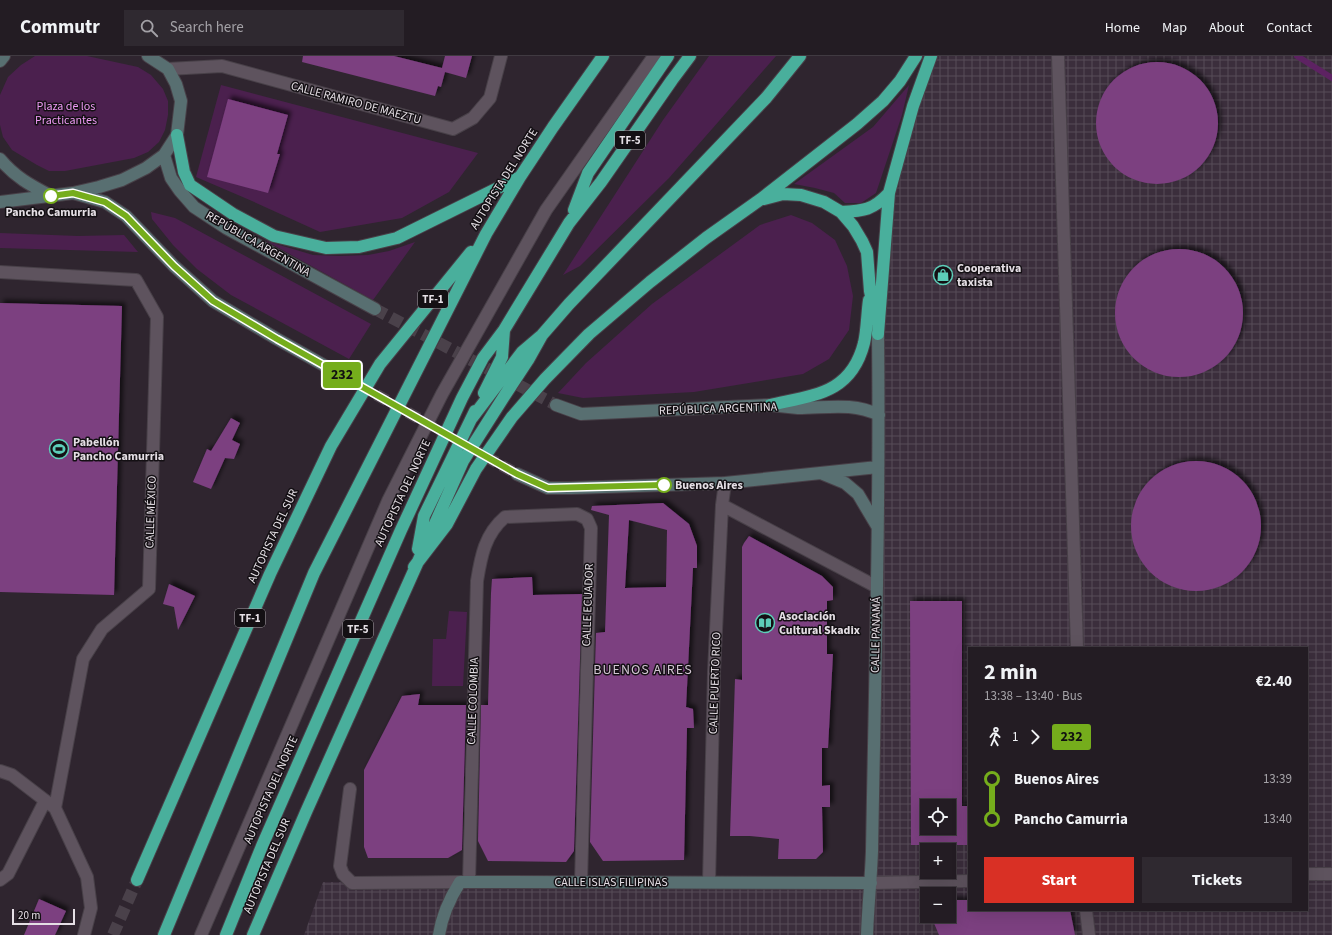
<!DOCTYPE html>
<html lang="en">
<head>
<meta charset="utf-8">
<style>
  body { margin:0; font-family:"Source Sans 3",sans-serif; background:#2f2930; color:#f1f3f6; height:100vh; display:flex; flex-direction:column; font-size:15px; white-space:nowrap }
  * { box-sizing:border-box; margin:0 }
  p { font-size:13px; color:#a3a1a6 }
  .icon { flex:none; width:22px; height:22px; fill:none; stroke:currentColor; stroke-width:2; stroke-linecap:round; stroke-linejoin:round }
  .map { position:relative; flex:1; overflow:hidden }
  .panel { position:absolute; left:968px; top:591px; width:340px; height:264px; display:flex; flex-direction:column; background:#231c23; border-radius:0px; box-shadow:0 4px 16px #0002,0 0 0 1px #403a41 }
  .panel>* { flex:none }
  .badge { padding:0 8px; border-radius:3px; font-size:14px; line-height:26px }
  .controls { position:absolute; left:920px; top:743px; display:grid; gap:8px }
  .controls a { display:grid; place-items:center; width:36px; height:36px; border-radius:0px; background:#231c23; box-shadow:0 4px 16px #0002,0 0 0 1px #403a41; font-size:20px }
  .scale { position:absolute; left:12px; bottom:10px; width:63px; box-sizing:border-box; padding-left:4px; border:2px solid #e5dfe5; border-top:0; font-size:11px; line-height:14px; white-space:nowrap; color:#e5dfe5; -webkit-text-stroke:3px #141014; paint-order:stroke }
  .map>.badge { position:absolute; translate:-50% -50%; box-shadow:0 0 0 2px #fff }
  .legs { display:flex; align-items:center; gap:6px; height:44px; padding:0 16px; font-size:13px }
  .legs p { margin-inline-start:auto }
  .summary { display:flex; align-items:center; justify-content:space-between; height:68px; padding:0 16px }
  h1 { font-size:22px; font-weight:700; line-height:30px }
  .action { display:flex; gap:8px; margin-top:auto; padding:8px 16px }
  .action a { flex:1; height:46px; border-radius:0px; background:#d93025; color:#fff; font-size:16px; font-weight:700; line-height:46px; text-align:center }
  .action a+a { background:#2f2930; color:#f1f3f6 }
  ul { padding:0 16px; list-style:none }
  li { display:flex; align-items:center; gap:14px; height:40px; font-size:15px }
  li i { display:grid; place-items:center; width:6px; height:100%; margin:0 5px; background:currentColor }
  li i::after { content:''; width:10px; height:10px; margin:-5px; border:3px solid; border-radius:50%; background:#231c23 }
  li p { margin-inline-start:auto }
  li:first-child i { background:linear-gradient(#0000 50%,currentColor 0) }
  li:last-child i { background:linear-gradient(currentColor 50%,#0000 0) }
  header { display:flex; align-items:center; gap:24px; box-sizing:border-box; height:56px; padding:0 20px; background:#231c23; border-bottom:1px solid #403a41 }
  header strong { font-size:19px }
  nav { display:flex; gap:22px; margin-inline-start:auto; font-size:14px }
  .search { width:280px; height:36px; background:#2f2930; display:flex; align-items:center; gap:10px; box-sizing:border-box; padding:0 14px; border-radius:0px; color:#a3a1a6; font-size:15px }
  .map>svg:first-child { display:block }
  .industrial { fill:url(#industrial-grid); fill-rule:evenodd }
  .green { fill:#4b204e }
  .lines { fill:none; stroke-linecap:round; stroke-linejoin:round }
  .stream { stroke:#5d2262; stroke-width:6 }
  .building { fill:#7c3f80; fill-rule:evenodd; filter:url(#shadow) }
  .secondary-tunnel { stroke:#4a414a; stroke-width:12; stroke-dasharray:12 6; stroke-linecap:butt }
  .highway-tunnel { stroke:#4a414a; stroke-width:12; stroke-dasharray:12 6; stroke-linecap:butt }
  .lane-casing { stroke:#484048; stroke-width:14 }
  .street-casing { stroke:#484048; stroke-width:14 }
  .secondary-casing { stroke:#484048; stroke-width:14 }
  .highway-casing { stroke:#484048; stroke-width:14 }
  .lane { stroke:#5e535e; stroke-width:12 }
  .street { stroke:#5e535e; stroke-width:12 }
  .secondary { stroke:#586f71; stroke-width:12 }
  .highway { stroke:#49af9c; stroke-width:12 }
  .line-1-casing { stroke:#fff; stroke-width:9 }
  .line-1 { stroke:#75ad1c; stroke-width:6 }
  .stop-1-dot { fill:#fff; stroke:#75ad1c; stroke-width:2 }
  .labels { text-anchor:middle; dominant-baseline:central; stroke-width:3; stroke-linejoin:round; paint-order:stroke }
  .shield { fill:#141014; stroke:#a6a1a6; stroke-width:1 }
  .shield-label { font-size:11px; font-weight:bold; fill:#e5dfe5 }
  .street-label { font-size:12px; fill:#e5dfe5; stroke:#141014 }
  .park-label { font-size:12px; fill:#ee9af4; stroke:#141014 }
  .stop-label { font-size:12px; font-weight:bold; fill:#e5dfe5; stroke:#141014 }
  .poi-label { font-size:12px; font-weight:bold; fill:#e5dfe5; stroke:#141014; text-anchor:start }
  .quarter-label { font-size:14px; letter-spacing:1px; fill:#d1c4d1; stroke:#141014 }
</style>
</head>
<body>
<header>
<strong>Commutr</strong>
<div class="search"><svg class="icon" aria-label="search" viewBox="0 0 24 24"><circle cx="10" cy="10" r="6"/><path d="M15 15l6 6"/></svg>Search here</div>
<nav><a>Home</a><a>Map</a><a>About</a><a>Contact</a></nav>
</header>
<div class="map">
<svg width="1332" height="879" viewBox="0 0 1332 879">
  <defs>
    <pattern id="industrial-grid" width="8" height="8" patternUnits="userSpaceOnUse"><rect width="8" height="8" fill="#3b2e3c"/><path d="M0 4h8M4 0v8" fill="none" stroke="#574c58"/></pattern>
    <filter id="shadow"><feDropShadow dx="3.5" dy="-3.5" stdDeviation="2" flood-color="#0009"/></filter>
  </defs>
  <rect width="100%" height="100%" fill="#2f252f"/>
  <!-- industrial -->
  <path class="industrial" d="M 931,0 L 1332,0 L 1332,879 L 304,879 L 323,826 L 871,827 L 879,341 L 889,137 ZM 969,592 L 1307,592 L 1307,854 L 969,854 ZM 927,750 L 949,750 L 949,772 L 927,772 ZM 927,794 L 949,794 L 949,816 L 927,816 ZM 927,838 L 949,838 L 949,860 L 927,860 Z"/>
  <!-- green -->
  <path class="green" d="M 35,0 L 87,0 L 138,11 L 151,19 L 163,33 L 168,45 L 168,59 L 165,74 L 159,86 L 148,96 L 134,102 L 65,115 L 49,115 L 37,109 L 12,94 L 3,81 L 0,69 L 0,39 L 8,21 L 21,9 Z
    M 709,0 L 776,0 L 669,122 L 580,210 L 563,219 L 663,64 Z
    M 221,29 L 478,97 L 449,136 L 402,162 L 320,176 L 252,145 L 196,121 Z
    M 909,29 L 902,59 L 876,137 L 861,147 L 845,147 L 834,137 L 815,132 L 794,128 L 873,71 Z
    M 151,156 L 175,162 L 371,268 L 349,303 L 231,239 L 197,213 L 173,189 L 152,163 Z
    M 791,159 L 812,167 L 835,184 L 847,210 L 853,240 L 849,274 L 829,303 L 803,318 L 694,336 L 583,342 L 558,337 L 586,307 L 652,248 L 760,169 Z
    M 0,177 L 78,180 L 124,179 L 138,196 L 0,192 Z
    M 266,185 L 313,199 L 340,200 L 368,199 L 389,195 L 415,186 L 373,244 Z
    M 449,555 L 467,556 L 463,630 L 432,630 L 433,583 L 446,583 Z"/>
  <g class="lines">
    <!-- stream -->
    <path class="stream" d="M 1297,0 L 1332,22"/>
  </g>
  <!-- building -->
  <path class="building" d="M 303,0 L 394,0 L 442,12 L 445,0 L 472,0 L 466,22 L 445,16 L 441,31 L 438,30 L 435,40 L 302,6 Z
    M1096 67a61 61 0 1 1 122 0a61 61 0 1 1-122 0Z
    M 228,43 L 288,59 L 277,98 L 280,98 L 268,137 L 207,121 Z
    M1115 257a64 64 0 1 1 128 0a64 64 0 1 1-128 0Z
    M 0,247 L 122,250 L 114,539 L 0,536 Z
    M 231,362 L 240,367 L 232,384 L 240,388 L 234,403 L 225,402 L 211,433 L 193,426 L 207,393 L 211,395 Z
    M1131 470a65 65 0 1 1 130 0a65 65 0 1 1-130 0Z
    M 663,447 L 689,468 L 697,490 L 697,512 L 693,512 L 686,651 L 693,653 L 694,672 L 687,672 L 684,804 L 603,805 L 590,786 L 596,577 L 605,576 L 609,459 L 591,454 L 592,450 ZM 629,464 L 667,474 L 666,531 L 625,532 Z
    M 749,480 L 822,520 L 833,531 L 833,544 L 827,545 L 827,598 L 833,598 L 828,692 L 822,692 L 822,730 L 830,729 L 830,751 L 822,751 L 823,796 L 816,803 L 778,803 L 779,783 L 750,780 L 730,780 L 735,623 L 742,624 L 742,491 L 744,487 Z
    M 532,521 L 533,539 L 582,538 L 574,795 L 566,806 L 488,805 L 478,785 L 481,649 L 488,649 L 491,537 L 492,523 Z
    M 169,528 L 195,540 L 178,574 L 174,551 L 163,548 Z
    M 910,545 L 962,545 L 962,750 L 969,750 L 969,789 L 911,789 ZM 927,750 L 949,750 L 949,772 L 927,772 Z
    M 420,638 L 418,649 L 466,649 L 462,794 L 448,802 L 368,802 L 364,791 L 364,714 L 402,640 Z
    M 39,843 L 66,855 L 55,879 L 24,879 Z
    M 949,844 L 969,844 L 969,854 L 1070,854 L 1075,879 L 939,879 L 931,860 L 949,860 Z"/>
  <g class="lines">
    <!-- secondary-tunnel -->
    <path class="secondary-tunnel" d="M 375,253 L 556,349
      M 345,321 L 517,418"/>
    <!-- highway-tunnel -->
    <path class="highway-tunnel" d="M 113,879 L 137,824"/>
    <!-- lane casing -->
    <g class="lane-casing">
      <path id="lane" d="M 1058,0 L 1077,592
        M 1307,818 L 1332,818
        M 1086,854 L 1089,879
        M 201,879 L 388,445 L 442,338 L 546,154 L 654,0"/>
    </g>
    <!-- street casing -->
    <g class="street-casing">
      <path id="street" d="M 168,13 L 222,10 L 453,73 L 473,62 L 490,42 L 501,0
        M 0,216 L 136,224 L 157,261 L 149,533 L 102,573 L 83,603 L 55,752
        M 722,449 L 877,531
        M 0,715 L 12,719 L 55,752 L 87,821 L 91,852 L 84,879
        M 350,733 L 340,810 L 343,818 L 352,827 L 460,826
        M 0,824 L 8,818 L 45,745
        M 469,826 L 477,525 C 481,500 485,478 505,461 L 577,458 L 587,463 L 591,472 L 581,826
        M 709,826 L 714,616 L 722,449 L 725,427
        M 871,827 L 969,825"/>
    </g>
    <!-- secondary casing -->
    <g class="secondary-casing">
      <path id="secondary" d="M 0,5 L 4,0
        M 164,99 L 171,122 L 180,135 L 194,151 L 226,172 L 375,253
        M 0,103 C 15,121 30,129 51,140
        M 73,137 L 105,146 L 126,160 L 174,210 L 213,245 L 277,283 L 345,321
        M 0,146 L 73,137 L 99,131 L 122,124 L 146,112 L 164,99 L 177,79 L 181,45 L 176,28 L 168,13 L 148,0
        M 556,349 L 581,358 L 770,349 C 779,350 789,351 798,352 C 827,352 852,346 879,359
        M 517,418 L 548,432 L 571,432 L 725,427 L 878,411
        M 823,418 L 845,427 L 858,438 L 877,470
        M 439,879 C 442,859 450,842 460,826 L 871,827
        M 867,879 C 868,851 871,823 872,795 C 875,623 880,450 878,278"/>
    </g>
    <!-- highway casing -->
    <g class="highway-casing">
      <path id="highway" d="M 177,79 L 184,116 L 190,129 L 233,158 L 274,180 L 326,192 L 359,191 L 397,182 L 520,121
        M 764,143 L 783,138 L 801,139 L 824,146 L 841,156 L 853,170 L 862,185 L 867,196 L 870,235 L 876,264
        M 574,154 L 588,117 L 668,0
        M 841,156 C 864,155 873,154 889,137
        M 878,278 L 889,137 L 913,50 L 931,0
        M 484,337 L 502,301 L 504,274
        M 770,349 C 814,339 851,338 864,287 C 867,274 867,258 869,244
        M 472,362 L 522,296 L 542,279 L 569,248 L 766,42 L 800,0
        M 418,493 L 424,460 L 475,355
        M 414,511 L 447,468 L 476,413 L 512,361 L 545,323 L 589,278 L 650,226 L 706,182 L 761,143 L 857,68 L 883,45 L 900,25 L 916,0
        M 137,824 L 270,518 L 331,390 L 380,308 L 471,196
        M 164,879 L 314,517 L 486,178 L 520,121 L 553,71 L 603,0
        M 226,879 L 262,790 L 401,474 L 462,342 L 483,302 L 504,274 L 569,167 L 601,126 L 672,24 L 690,0
        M 253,879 L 306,756 L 463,405 L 505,339 L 528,304 L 542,279"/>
    </g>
    <!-- lane -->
    <use href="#lane" class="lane"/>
    <!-- street -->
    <use href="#street" class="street"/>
    <!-- secondary -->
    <use href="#secondary" class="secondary"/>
    <!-- highway -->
    <use href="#highway" class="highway"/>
  </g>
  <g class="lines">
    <!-- line-1 casing -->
    <g class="line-1-casing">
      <path id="line-1" d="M 51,140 L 73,137 L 105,146 L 126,160 L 174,210 L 213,245 L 277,283 L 517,418 L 548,432 L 664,429"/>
    </g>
    <!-- line-1 -->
    <use href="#line-1" class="line-1"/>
  </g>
  <!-- icons -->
  <defs>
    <g id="shop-ring" transform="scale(1)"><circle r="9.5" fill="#141014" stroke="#5dceb9" stroke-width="1.5"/><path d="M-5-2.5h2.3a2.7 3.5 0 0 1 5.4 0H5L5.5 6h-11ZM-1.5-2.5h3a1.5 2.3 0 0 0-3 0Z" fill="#5dceb9"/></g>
    <g id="stadium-ring" transform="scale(1)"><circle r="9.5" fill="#141014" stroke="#5dceb9" stroke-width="1.5"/><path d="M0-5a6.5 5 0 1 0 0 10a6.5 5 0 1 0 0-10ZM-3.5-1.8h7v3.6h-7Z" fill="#5dceb9"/></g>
    <g id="library-ring" transform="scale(1)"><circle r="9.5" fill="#141014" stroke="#5dceb9" stroke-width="1.5"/><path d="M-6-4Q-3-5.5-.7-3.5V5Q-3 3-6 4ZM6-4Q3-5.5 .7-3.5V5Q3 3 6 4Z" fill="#5dceb9"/></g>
  </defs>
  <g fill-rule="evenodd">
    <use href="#shop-ring" x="943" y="219"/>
    <use href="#stadium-ring" x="59" y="393"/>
    <use href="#library-ring" x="765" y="567"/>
  </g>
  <!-- markers -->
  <g class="stop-1-dot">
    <circle cx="51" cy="140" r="7"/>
    <circle cx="664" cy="429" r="7"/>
  </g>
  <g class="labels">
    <!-- shield labels -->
    <g class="shield">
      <rect x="615" y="75" width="30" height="18" rx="3"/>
      <rect x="418" y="234" width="30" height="18" rx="3"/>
      <rect x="235" y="553" width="30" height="18" rx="3"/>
      <rect x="343" y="564" width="30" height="18" rx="3"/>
    </g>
    <g class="shield-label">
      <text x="630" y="84">TF-5</text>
      <text x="433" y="243">TF-1</text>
      <text x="250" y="562">TF-1</text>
      <text x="358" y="573">TF-5</text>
    </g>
    <!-- street labels -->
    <g class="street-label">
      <text transform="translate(356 47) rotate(15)">CALLE RAMIRO DE MAEZTU</text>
      <text transform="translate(504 123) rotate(-58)">AUTOPISTA DEL NORTE</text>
      <text transform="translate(258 188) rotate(30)">REPÚBLICA ARGENTINA</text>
      <text transform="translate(718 353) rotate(-2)">REPÚBLICA ARGENTINA</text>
      <text transform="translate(403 437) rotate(-65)">AUTOPISTA DEL NORTE</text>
      <text transform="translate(151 456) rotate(-88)">CALLE MÉXICO</text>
      <text transform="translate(273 480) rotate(-65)">AUTOPISTA DEL SUR</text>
      <text transform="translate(588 549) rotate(-88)">CALLE ECUADOR</text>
      <text transform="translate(876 579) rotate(-89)">CALLE PANAMÁ</text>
      <text transform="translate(715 627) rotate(-88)">CALLE PUERTO RICO</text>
      <text transform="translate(473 645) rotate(-88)">CALLE COLOMBIA</text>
      <text transform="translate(271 734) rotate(-66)">AUTOPISTA DEL NORTE</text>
      <text transform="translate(267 810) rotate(-67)">AUTOPISTA DEL SUR</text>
      <text x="611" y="826">CALLE ISLAS FILIPINAS</text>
    </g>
    <!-- park labels -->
    <g class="park-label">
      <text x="66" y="50">Plaza de los<tspan x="66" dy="14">Practicantes</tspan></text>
    </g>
    <!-- stop labels -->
    <g class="stop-label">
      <text x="51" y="156">Pancho Camurria</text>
      <text x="675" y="429" text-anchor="start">Buenos Aires</text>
    </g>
    <!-- poi labels -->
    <g class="poi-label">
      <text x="957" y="212">Cooperativa<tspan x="957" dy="14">taxista</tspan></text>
      <text x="73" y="386">Pabellón<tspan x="73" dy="14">Pancho Camurria</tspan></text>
      <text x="779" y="560">Asociación<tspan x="779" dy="14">Cultural Skadix</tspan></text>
    </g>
    <!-- quarter labels -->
    <g class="quarter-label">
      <text x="643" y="614">BUENOS AIRES</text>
    </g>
  </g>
</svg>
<div class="controls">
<a><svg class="icon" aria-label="locate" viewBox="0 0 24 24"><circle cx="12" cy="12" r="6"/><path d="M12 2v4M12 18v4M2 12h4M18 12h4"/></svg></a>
<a>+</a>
<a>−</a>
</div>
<div class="scale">20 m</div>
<b class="badge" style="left:342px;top:319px;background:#75ad1c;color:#111">232</b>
<section class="panel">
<div class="summary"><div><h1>2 min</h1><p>13:38 – 13:40 · Bus</p></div><b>€2.40</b></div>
<div class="legs"><svg class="icon" aria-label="walk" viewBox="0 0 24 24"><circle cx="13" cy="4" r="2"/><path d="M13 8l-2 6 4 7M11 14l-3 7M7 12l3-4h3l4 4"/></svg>1<svg class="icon" aria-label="forward" viewBox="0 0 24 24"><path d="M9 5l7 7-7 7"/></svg><b class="badge" style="background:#75ad1c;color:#111">232</b></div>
<ul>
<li><i style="color:#75ad1c"></i><b>Buenos Aires</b><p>13:39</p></li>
<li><i style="color:#75ad1c"></i><b>Pancho Camurria</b><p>13:40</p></li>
</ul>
<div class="action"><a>Start</a><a>Tickets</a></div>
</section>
</div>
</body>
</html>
